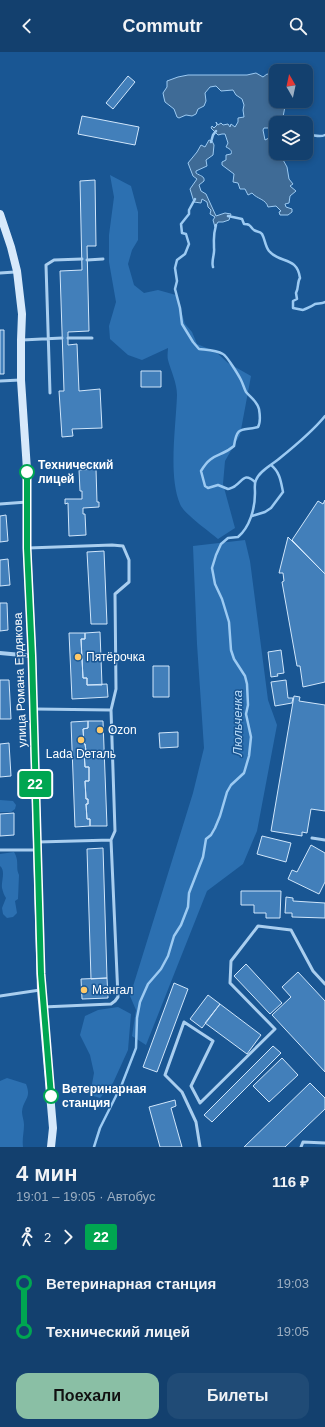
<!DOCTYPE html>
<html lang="ru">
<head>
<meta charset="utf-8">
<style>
  body { margin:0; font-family:Helvetica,sans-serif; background:#204b76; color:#f1f3f6; height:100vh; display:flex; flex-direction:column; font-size:15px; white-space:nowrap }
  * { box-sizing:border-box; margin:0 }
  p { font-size:13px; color:#9dafc2 }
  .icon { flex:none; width:22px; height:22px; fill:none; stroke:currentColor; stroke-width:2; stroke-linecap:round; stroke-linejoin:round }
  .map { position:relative; height:1095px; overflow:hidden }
  .panel { display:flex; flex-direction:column; background:#13406e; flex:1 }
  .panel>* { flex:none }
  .badge { padding:0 8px; border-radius:3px; font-size:14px; line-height:26px }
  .needle { width:26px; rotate:351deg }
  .fabs { position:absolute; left:269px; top:12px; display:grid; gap:8px }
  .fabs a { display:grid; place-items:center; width:44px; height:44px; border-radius:8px; background:#13406e; box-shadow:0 2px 6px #0003,0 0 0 1px #325981; font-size:20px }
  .map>.badge { position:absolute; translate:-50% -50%; box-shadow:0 0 0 2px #fff }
  .legs { display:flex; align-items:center; gap:6px; height:44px; padding:0 16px; font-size:13px }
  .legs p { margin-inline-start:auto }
  .overview { display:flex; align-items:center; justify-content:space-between; height:68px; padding:0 16px }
  h1 { font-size:22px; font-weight:600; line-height:30px }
  .button { display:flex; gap:8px; margin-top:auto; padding:8px 16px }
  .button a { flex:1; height:46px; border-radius:12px; background:#8abfa5; color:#111; font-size:16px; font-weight:600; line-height:46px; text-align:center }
  .button a+a { background:#204b76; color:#f1f3f6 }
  ul { padding:0 16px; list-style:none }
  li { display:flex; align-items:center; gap:14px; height:48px; font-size:15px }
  li i { display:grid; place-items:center; width:6px; height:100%; margin:0 5px; background:currentColor }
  li i::after { content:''; width:10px; height:10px; margin:-5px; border:3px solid; border-radius:50%; background:#13406e }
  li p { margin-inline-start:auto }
  li:first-child i { background:linear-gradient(#0000 50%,currentColor 0) }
  li:last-child i { background:linear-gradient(currentColor 50%,#0000 0) }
  header { display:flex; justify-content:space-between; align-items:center; height:52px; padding:0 16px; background:#13406e; font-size:18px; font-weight:600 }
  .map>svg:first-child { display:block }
  .green { fill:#2c70b1 }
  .water { fill:#3f6b96; stroke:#9ccaf2 }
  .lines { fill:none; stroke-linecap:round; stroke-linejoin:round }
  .stream { stroke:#9ccaf2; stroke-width:2.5 }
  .building { fill:#427fba; stroke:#d0e6fb }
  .lane { stroke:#a9ceef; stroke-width:3 }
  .street { stroke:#a9ceef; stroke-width:4 }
  .secondary { stroke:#d7e9fb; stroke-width:8 }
  .line-1-casing { stroke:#fff; stroke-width:9 }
  .line-1 { stroke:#00a651; stroke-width:6 }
  .stop-1-dot { fill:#fff; stroke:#00a651; stroke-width:2 }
  .poi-dot { fill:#ffc968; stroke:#195693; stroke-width:1.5 }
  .labels { text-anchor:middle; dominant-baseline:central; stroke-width:3; stroke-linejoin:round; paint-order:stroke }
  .stop-label { font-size:12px; font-weight:bold; fill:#fff; stroke:#195693; text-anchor:start }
  .poi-label { font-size:12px; fill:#fff; stroke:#195693; text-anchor:start }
  .street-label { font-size:12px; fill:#fff; stroke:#195693 }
  .water-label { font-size:13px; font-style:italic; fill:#b6d8f6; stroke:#195693 }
</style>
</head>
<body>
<header><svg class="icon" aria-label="back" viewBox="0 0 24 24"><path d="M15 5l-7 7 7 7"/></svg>Commutr<svg class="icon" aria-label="search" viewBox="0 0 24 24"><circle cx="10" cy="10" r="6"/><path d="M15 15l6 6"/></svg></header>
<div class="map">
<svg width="325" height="1095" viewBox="0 0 325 1095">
  <rect width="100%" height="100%" fill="#195693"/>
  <!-- green -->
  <path class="green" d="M 110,123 L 131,134 L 138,160 L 138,188 L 132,198 L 128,212 L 134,233 L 144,241 L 158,238 L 176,243 L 185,272 L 192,280 L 197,292 L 216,300 L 228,311 L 251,324 L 240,383 L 225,409 L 223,432 L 235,476 L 218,487 C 210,480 183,461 180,452 C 168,424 176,374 177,343 C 177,331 171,319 168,308 C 167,304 168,299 168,296 L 142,308 L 128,303 L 110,287 L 109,274 L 116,250 L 109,210 L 109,183 L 114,145 Z
    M 245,488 L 250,509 L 268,648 L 277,673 L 257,779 L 243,812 L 207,839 L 146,993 L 132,984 L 136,958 L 130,944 L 193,741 L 204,696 L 197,592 L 193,494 Z
    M 0,748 L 13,749 L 16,753 L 15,757 L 11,760 L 0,760 Z
    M 14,800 C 20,810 15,815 19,823 L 18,847 L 15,849 L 17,861 L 13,865 L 7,866 L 3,862 L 2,856 L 6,846 C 4,843 3,840 2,836 C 1,829 6,819 0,814 L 0,802 Z
    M 118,955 L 131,962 L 128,998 L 113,1031 L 100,1046 L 90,1043 L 94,1021 L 90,1003 L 80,983 L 85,964 L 98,958 Z
    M 7,1026 L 26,1032 C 32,1047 23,1047 22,1060 C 22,1064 24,1068 24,1073 C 24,1080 22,1087 23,1095 L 0,1095 L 0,1029 Z"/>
  <!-- water -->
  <path class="water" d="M 256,21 L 263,25 L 267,22 L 276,24 L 276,49 L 286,49 L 283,65 L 279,68 L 272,76 L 264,76 L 263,78 L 265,88 L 269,86 L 272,87 C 272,93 276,95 276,101 L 279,101 L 279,105 L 282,106 L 287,115 L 289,127 L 293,132 L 290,134 L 296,139 L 290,144 L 289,151 L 285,152 L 286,155 L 292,157 L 292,160 L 288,163 L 280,163 L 279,160 L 281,159 L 276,154 L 268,155 C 266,147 257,147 252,141 L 248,143 L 245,137 L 240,137 L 238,131 L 233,130 L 234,122 L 222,113 L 222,110 L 226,108 L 226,103 L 231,102 C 233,98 228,96 226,95 L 228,91 L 225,82 L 222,82 L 218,83 L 211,76 L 212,74 L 214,76 L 217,73 L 216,70 L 218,73 L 221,71 L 223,73 L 228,72 L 230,75 L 231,72 L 235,75 L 238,70 L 238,66 L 244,65 L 243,58 L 244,53 L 242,47 L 236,43 L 233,38 L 221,39 L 216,34 L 210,35 L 205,41 L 206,49 L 204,54 L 198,57 L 196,62 L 192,64 L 186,63 L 179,66 L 177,65 L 174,57 L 165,50 L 164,46 L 163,41 L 167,35 L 167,29 L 178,25 L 188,23 L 247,23 Z
    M 209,88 L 212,89 L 214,93 L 213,103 L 206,108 L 207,114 L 196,119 L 196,121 C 200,124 205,124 204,129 L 199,133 L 201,139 L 206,142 L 216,164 L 225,161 L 231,162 L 229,168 L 223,170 L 218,170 L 215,175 L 213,168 L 215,165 L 210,162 L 211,158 L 208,155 L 207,150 L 202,147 L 201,151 L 194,150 L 190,137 L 197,127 L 193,124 L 188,111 L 197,100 L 201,93 L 205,95 Z"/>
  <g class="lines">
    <!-- stream -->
    <path class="stream" d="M 306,83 C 313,82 319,86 325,83
      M 211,90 L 213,83 L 216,79
      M 195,147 L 189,158 L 189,162 L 181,172 L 182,181 L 186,182 L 189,192 L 185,202 L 177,208 L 175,216 L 177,229 L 175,237 L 180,256 L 182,272 L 193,290 L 199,297 C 207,298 216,298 223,302 C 227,304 239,324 241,328 C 243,332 244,336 246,340 C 251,346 257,349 259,357 C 260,363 261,370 258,375 C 242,379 237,373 234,394 C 220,406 212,400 201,419 L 205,434 L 208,436 L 218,433 L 228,437 C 229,437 234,435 235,434 C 243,429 244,420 255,430
      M 228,164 L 242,167 L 244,172 C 245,172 248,172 249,173 C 251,174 252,177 254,178 C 256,180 260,179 262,182 C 265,187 265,194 269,199 C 280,212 297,204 300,226 C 297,230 299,236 296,241 L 297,247 L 293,249 L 293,256 L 303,258 C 307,256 311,255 315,252 C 318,251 322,252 325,250
      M 213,215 C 211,209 215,202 214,196 C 214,185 213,184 216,173
      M 252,464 L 265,460 L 271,456 L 283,440 C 281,430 280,420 271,413
      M 94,1095 L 100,1076 L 122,1032 L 136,996 L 137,966 L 140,950 L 148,932 L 161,917 L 168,904 L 174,884 L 181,873 L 188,855 L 189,841 L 203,805 L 206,787 L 211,783 L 215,776 L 220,764 L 227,740 L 231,733 L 244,721 L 249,704 L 251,685 L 246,662 L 248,653 L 247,632 L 245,624 L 234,607 L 231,598 L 229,570 L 222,547 L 215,532 L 212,516 L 216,503 L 221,492 L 228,486 L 238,485 C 250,475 255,456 255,441 C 255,436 254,432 256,428 C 259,419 273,412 280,406 C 296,393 313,379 325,364"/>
  </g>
  <!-- building -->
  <path class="building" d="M 128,24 L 135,30 L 113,57 L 106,51 Z
    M 82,64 L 139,75 L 135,93 L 78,82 Z
    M 95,128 L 96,194 L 87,194 L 89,279 L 68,280 L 68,293 L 77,292 L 79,339 L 100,337 L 102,376 L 72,377 L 73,384 L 62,385 L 59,339 L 64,339 L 60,219 L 82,218 L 80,129 Z
    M 0,278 L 4,278 L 4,322 L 0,322 Z
    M 141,319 L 161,319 L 161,335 L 141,335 Z
    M 96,417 L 97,450 L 99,450 L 99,455 L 83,456 L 83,462 L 85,462 L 86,483 L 69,484 L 68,451 L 65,452 L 65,447 L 82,447 L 82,439 L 80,439 L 79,418 Z
    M 325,448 L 325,522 L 292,488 L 318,449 L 323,452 Z
    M 6,463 L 8,489 L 0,490 L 0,464 Z
    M 288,485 L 325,522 L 325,630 L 303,635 L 300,614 L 297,614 L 282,530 L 284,529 L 283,521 L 279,521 Z
    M 104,499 L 107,572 L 91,572 L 87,500 Z
    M 8,507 L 10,533 L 0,534 L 0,508 Z
    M 0,551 L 7,551 L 8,578 L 0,579 Z
    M 100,580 L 102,633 L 87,633 L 87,626 L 83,626 L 81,587 L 85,587 L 85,581 Z
    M 69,581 L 85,581 L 85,587 L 81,587 L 83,626 L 87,626 L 87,633 L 107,632 L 108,645 L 72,647 Z
    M 281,598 L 284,621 L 277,622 L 278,624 L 271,625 L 268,600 Z
    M 153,614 L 169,614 L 169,645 L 153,645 Z
    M 0,628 L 9,628 L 11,667 L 0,667 Z
    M 286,628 L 288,646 L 293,646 L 292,651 L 275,654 L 271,630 Z
    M 294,644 L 300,645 L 299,649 L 325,653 L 325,759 L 311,757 L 307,781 L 302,780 L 302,784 L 271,779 Z
    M 88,669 L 103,669 L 107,774 L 90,774 L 90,767 L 87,767 L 86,752 L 88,752 L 88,747 L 86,747 L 85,729 L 89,729 L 89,715 L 85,715 L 84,699 L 86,699 L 85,692 L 84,692 L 83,677 L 88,676 Z
    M 88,669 L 88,676 L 83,677 L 84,692 L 85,692 L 86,699 L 84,699 L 85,715 L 89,715 L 89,729 L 85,729 L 86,747 L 88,747 L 88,752 L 86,752 L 87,767 L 90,767 L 90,774 L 75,775 L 71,670 Z
    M 178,680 L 178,695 L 160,696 L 159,681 Z
    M 9,691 L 11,724 L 0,725 L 0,692 Z
    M 14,761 L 14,783 L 0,784 L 0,762 Z
    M 262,784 L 291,791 L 286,810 L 257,802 Z
    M 311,793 L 325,801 L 325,830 L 319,842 L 288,827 L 292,818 L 297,820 Z
    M 103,796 L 107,926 L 91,927 L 87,797 Z
    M 241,839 L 281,839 L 280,866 L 266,866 L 266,861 L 254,861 L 254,853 L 241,853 Z
    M 286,845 L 293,846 L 293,849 L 325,851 L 325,866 L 292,865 L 292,861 L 285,861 Z
    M 246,912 L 282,951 L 270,962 L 234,924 Z
    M 298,920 L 325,949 L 325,1020 L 272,963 L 291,945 L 282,935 Z
    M 107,926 L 108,946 L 82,947 L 81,927 Z
    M 174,931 L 188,937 L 157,1020 L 143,1015 Z
    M 208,943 L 220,952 L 202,976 L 190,967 Z
    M 220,952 L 261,983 L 247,1002 L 205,971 Z
    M 273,994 L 281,1001 L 212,1070 L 204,1063 Z
    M 282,1006 L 298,1023 L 269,1050 L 253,1034 Z
    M 310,1031 L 325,1046 L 325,1057 L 285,1095 L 244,1095 Z
    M 175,1048 L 176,1054 L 171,1056 L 182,1095 L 160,1095 L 149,1055 Z"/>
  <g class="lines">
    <!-- lane -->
    <path class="lane" d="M 87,208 L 103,207
      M 0,221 L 15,220
      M 68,286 L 92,286
      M 22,288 L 62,286
      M 0,329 L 20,328
      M 50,341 L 46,213 L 54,208 L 82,207
      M 0,452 L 27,450
      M 28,496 L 112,493 L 123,494 L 129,508 L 129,530 L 115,542 L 116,637 L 111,658 L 115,779 L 111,788 L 118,945 L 115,949 L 111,952 L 43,955
      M 35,657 L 111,658
      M 312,786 L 325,788
      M 38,790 L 111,788
      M 0,798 L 36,798
      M 0,944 L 40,938
      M 200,1095 L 196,1070 L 182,1040 L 165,1023 L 184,970 L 213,989 L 191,1034 L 200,1051 L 275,977 L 230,931 L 231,909 L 258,874 L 291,878 L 313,919 L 325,932
      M 301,1095 L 303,1090 L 325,1091"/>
    <!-- street -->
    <path class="street" d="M 0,601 L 32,604"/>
    <!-- secondary -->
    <path class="secondary" d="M 0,162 L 11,195 L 17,219 L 22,262 L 21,288 L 21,328 L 27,418 L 27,496 L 32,604 L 41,938 L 53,1076 L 51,1095"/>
  </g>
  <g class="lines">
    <!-- line-1 casing -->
    <g class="line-1-casing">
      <path id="line-1" d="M 27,420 L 27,496 L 32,604 L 41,922 L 51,1044"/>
    </g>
    <!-- line-1 -->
    <use href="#line-1" class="line-1"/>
  </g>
  <!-- markers -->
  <g class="stop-1-dot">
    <circle cx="27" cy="420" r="7"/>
    <circle cx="51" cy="1044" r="7"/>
  </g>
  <g class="poi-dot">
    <circle cx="78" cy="605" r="4"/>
    <circle cx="100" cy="678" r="4"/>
    <circle cx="81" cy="688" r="4"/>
    <circle cx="84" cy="938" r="4"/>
  </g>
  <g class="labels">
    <!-- stop labels -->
    <g class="stop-label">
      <text x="38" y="413">Технический<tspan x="38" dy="14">лицей</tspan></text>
      <text x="62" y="1037">Ветеринарная<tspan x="62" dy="14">станция</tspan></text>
    </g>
    <!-- poi labels -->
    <g class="poi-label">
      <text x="86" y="605">Пятёрочка</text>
      <text x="108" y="678">Ozon</text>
      <text x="81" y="702" text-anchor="middle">Lada Dеталь</text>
      <text x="92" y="938">Мангал</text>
    </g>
    <!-- street labels -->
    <g class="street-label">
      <text transform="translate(20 628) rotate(-92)">улица Романа Ердякова</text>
    </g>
    <!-- water labels -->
    <g class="water-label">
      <text transform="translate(237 671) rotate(-90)">Люльченка</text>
    </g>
  </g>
</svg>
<div class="fabs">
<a><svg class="needle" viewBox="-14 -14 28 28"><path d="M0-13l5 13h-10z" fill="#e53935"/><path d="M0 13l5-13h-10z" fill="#9dafc2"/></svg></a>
<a><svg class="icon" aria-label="layers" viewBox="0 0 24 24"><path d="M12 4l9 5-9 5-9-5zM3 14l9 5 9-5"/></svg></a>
</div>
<b class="badge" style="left:35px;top:732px;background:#00a651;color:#fff">22</b>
</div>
<section class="panel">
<div class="overview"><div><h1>4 мин</h1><p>19:01 – 19:05 · Автобус</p></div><b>116 ₽</b></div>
<div class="legs"><svg class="icon" aria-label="walk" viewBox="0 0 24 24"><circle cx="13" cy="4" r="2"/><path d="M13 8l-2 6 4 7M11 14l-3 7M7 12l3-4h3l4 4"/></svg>2<svg class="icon" aria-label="forward" viewBox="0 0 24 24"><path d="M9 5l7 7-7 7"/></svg><b class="badge" style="background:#00a651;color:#fff">22</b></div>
<ul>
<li><i style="color:#00a651"></i><b>Ветеринарная станция</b><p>19:03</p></li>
<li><i style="color:#00a651"></i><b>Технический лицей</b><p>19:05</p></li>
</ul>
<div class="button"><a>Поехали</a><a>Билеты</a></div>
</section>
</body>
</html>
